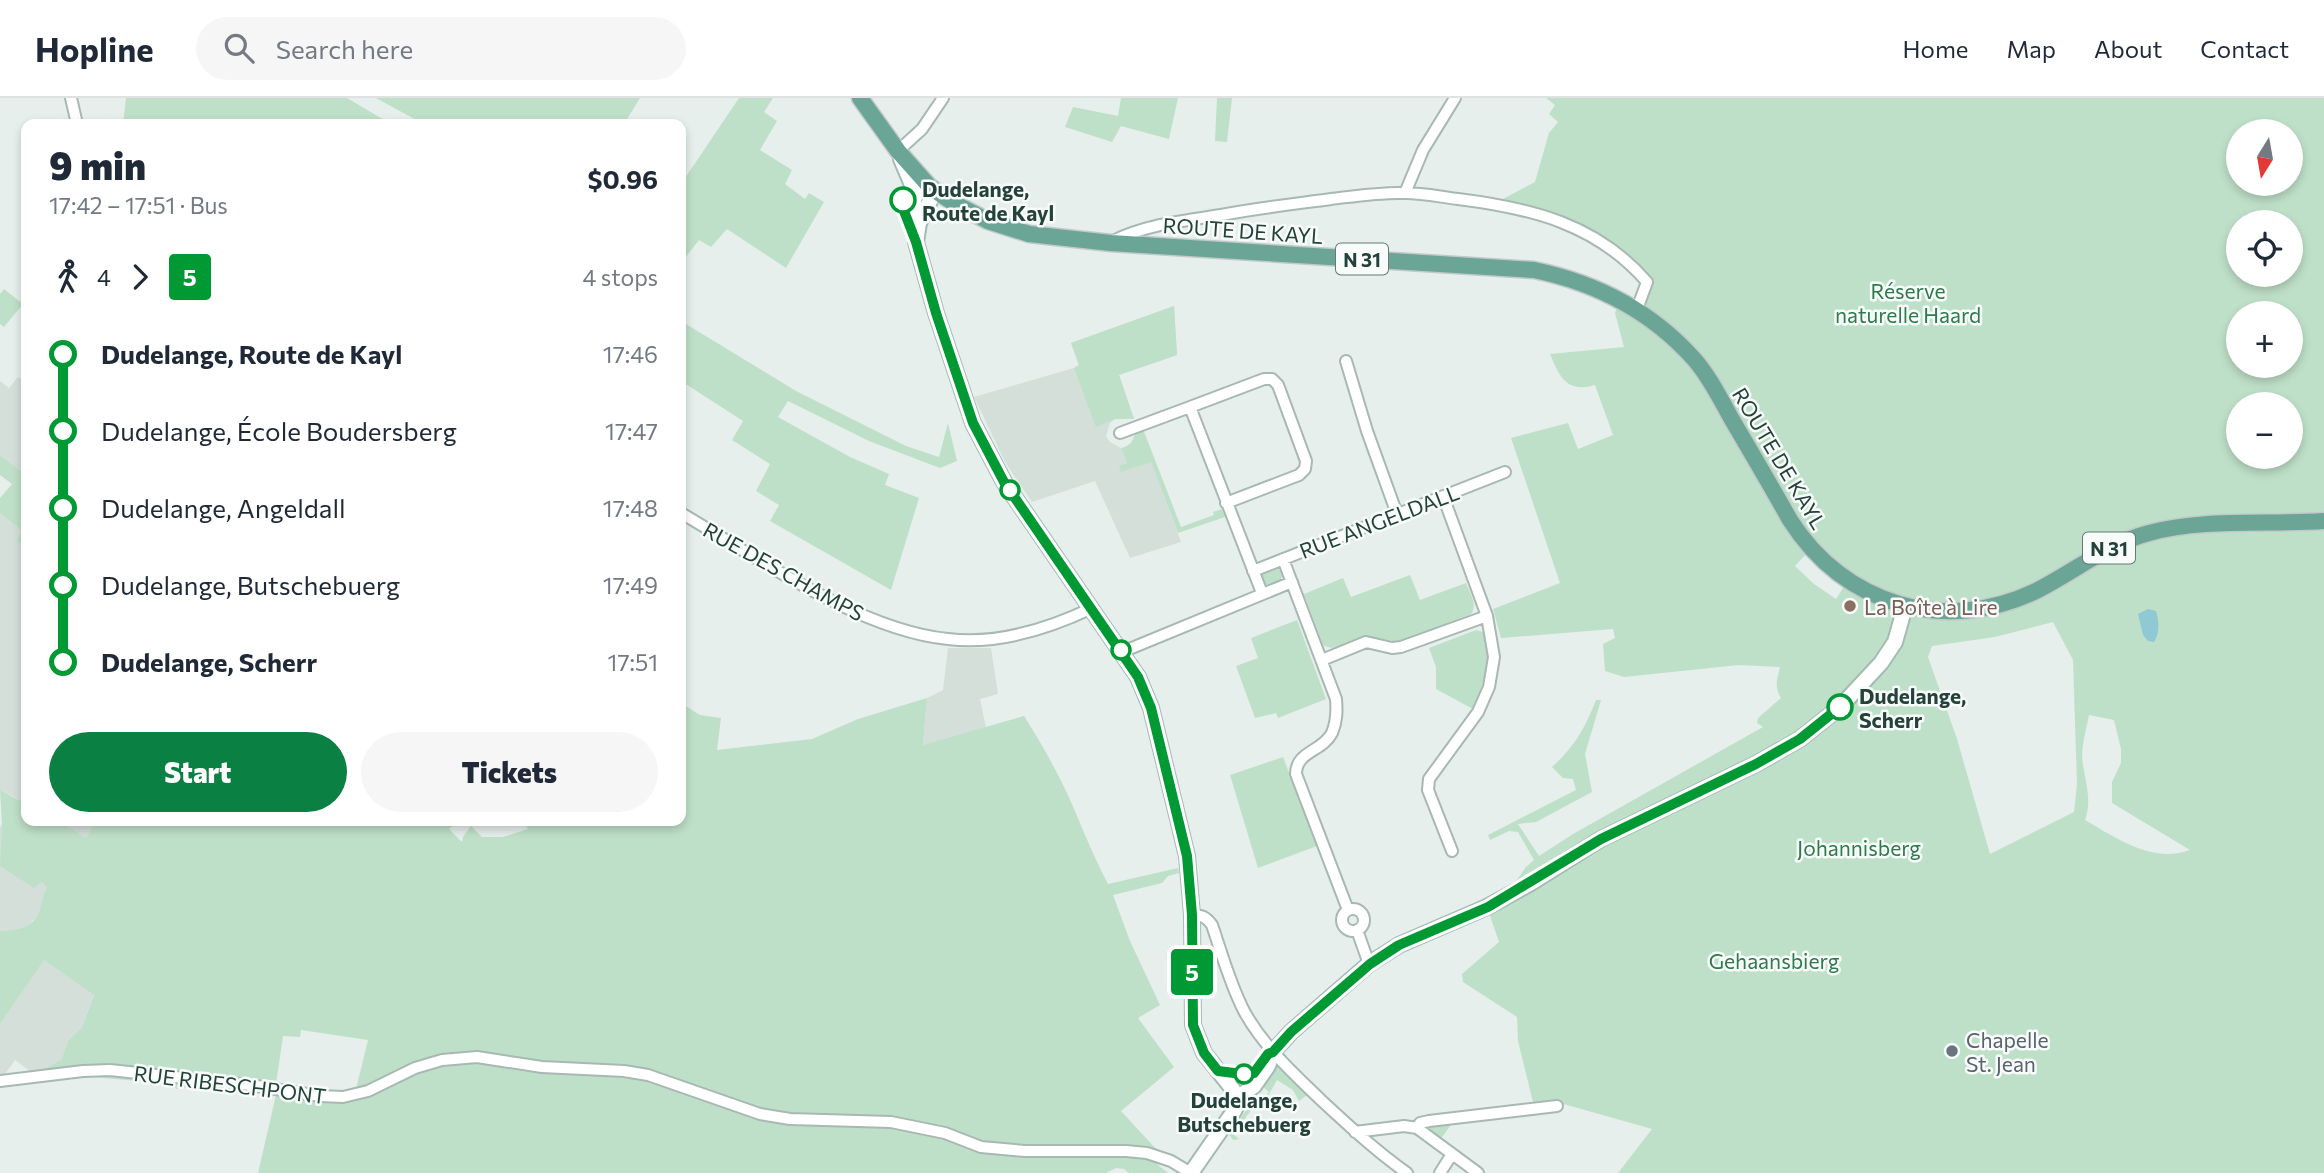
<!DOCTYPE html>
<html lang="en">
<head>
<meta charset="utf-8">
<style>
  body { margin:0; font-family:Commissioner,sans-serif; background:#f6f6f7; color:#1f2937; height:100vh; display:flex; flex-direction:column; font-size:26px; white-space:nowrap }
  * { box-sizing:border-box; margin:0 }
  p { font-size:23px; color:#747a83 }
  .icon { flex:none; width:38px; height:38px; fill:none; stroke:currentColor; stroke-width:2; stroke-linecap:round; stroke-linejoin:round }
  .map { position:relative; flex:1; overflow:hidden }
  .sheet { position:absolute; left:21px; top:21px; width:665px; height:707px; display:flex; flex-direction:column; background:#fff; border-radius:14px; box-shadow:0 4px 10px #0003 }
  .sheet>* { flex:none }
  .badge { padding:0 14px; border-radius:5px; font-size:24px; line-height:46px }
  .needle { width:46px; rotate:191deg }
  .tools { position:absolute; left:2226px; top:21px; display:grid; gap:14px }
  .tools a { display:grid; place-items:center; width:77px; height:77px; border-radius:50%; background:#fff; box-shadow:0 4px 10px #0003; font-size:35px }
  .map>.badge { position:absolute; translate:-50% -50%; box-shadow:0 0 0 4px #fff }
  .legs { display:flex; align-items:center; gap:10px; height:77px; padding:0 28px; font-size:23px }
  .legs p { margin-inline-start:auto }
  .headline { display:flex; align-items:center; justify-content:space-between; height:119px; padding:0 28px }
  h1 { font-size:38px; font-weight:800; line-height:52px }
  .action { display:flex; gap:14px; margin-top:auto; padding:14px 28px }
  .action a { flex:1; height:80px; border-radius:42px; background:#0b8043; color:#fff; font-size:28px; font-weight:800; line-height:80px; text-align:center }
  .action a+a { background:#f6f6f7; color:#1f2937 }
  ul { padding:0 28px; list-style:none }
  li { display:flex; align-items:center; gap:24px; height:77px; font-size:26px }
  li i { display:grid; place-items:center; width:10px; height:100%; margin:0 9px; background:currentColor }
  li i::after { content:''; width:18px; height:18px; margin:-9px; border:5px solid; border-radius:50%; background:#fff }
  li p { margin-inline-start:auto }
  li:first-child i { background:linear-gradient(#0000 50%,currentColor 0) }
  li:last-child i { background:linear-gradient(currentColor 50%,#0000 0) }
  header { display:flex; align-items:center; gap:42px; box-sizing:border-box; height:98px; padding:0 35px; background:#fff; border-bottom:2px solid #e0e1e3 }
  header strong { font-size:33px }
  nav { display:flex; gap:38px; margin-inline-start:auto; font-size:24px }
  .search { width:490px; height:63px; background:#f6f6f7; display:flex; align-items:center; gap:18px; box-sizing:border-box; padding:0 24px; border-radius:38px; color:#747a83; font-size:26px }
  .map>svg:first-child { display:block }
  .built { fill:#d4dfda }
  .green { fill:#bfe0c8; fill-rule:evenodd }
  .water { fill:#8ec9d4 }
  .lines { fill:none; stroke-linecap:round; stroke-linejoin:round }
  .street-casing { stroke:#a8b8b2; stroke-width:14 }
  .secondary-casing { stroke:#a4bbb3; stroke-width:18 }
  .primary-casing { stroke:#c2cac8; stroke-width:19 }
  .street { stroke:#fff; stroke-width:10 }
  .secondary { stroke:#fff; stroke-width:14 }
  .primary { stroke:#6aa596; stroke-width:16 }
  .line-1-casing { stroke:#fff; stroke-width:16 }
  .line-1 { stroke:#093; stroke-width:10 }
  .stop-1-dot { fill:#fff; stroke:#093; stroke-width:3.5 }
  .education-dot { fill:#8d6e63; stroke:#f7fbf9; stroke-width:2.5 }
  .worship-dot { fill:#6b7280; stroke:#f7fbf9; stroke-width:2.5 }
  .labels { text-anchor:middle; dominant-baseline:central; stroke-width:5; stroke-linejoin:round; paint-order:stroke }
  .shield { fill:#f7fbf9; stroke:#637a73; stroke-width:2 }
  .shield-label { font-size:19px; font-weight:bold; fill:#24423a }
  .stop-label { font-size:21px; font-weight:bold; fill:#24423a; stroke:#f7fbf9; text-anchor:start }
  .street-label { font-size:21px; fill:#24423a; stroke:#f7fbf9 }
  .park-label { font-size:21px; fill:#2d7a4b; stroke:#f7fbf9 }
  .education-label { font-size:21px; fill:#785e54; stroke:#f7fbf9; text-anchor:start }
  .worship-label { font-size:21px; fill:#5b616d; stroke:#f7fbf9; text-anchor:start }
</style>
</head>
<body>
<header>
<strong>Hopline</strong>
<div class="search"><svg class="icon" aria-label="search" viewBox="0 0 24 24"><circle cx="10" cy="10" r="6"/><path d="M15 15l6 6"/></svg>Search here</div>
<nav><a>Home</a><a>Map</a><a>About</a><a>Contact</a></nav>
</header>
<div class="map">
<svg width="2324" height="1075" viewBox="0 0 2324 1075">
  <rect width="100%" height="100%" fill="#e6efeb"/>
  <!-- built -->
  <path class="built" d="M 1174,208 L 1177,257 L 1119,277 L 1134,321 L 1115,321 L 1110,325 L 1106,338 L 1110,344 L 1121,350 L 1127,365 L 1151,363 L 1181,444 L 1130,460 L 1095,383 L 1032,404 L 1005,364 L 974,299 L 1074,270 L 1079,267 L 1071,245 Z
    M 18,279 L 26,285 L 26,377 L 0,357 L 0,283 L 9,290 Z
    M 0,415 L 22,433 L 16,442 L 26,450 L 26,723 L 95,723 L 86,740 L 47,789 L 39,817 L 28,827 L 17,833 L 0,892 L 0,729 L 18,701 L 0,692 Z
    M 948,550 L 991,550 L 998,596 L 980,601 L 986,630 L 923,647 L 927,600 L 943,592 Z
    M 44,861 L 94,896 L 82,929 L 68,943 L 61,962 L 34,976 L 15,962 L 5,976 L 0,976 L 0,926 Z"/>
  <!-- green -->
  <path class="green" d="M 126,0 L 347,0 L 391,26 L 123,26 Z
    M 376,0 L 640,0 L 624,26 L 420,26 L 418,23 Z
    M 739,0 L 773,0 L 764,14 L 777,23 L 760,52 L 792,72 L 785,86 L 805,101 L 809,95 L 824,104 L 786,170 L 727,131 L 711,149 L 699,142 L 681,165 L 681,86 Z
    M 1121,0 L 1178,0 L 1169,41 L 1121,28 L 1112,44 L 1065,29 L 1073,9 L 1118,18 Z
    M 1217,0 L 1232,0 L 1227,44 L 1215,43 Z
    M 1546,0 L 2324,0 L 2324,1075 L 1618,1075 L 1652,1031 L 1560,1005 L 1534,1008 L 1518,943 L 1517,919 L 1463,884 L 1462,876 L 1499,844 L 1487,809 L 1505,799 L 1526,769 L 1534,762 L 1518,734 L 1509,733 L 1490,742 L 1488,737 L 1576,692 L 1573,681 L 1563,680 L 1552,669 C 1575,648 1585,630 1596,602 L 1601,602 L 1585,656 L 1592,694 L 1536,724 L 1518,726 L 1539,758 L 1573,736 L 1763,629 L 1757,625 L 1758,620 L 1781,600 C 1774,588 1777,582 1780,569 L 1739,567 L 1624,579 L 1605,573 L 1603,546 L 1615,540 L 1613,531 L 1501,540 L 1493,511 L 1560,485 L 1511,340 L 1568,325 L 1578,351 L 1613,337 L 1595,287 C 1567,295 1560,280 1550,256 L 1624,249 L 1615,215 L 1617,209 L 1633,218 L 1649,178 C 1636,166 1622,152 1607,142 C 1575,121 1539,109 1501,102 L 1535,84 L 1549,35 L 1558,24 L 1549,16 L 1555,7 ZM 2238,33 L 2291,33 L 2291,86 L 2238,86 ZM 2238,124 L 2291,124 L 2291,177 L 2238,177 ZM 2238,215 L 2291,215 L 2291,268 L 2238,268 ZM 2238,306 L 2291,306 L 2291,359 L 2238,359 ZM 1811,451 L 1848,482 L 1836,501 L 1814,486 L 1795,468 ZM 2053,524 L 2073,562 L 2077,686 L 2074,714 L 1990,756 L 1957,641 L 1928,559 L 1932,548 L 1995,539 ZM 2089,617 L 2114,622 L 2121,651 L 2121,665 L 2112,684 L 2112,705 L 2190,752 C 2153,766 2116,740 2085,722 C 2092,703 2086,686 2083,667 C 2080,651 2086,633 2089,617 Z
    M 4,191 L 23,206 L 4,229 L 0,226 L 0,196 Z
    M 1174,208 L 1177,257 L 1119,277 L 1134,321 L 1115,321 L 1096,329 L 1074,270 L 1079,267 L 1071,245 Z
    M 681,223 L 796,293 L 906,348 L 939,359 L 948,325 L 957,363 L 940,370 L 869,343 L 788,303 L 778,319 L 850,359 L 889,376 L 885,387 L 919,400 L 891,492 L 770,423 L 779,407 L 756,393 L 770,366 L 732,342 L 743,323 L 681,283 Z
    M 1143,331 L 1181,429 L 1214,417 L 1213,414 L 1222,411 L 1225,419 L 1178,435 L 1151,364 L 1121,374 L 1119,368 L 1127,365 L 1121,350 C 1133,347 1132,342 1137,333 Z
    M 0,357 L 26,377 L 26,450 L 16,442 L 22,433 L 0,415 L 0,400 L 12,386 L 0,377 Z
    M 1276,470 L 1283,474 L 1281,482 L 1268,487 L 1263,485 L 1261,480 L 1263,475 Z
    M 1410,477 L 1420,502 L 1466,485 C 1470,495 1478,507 1471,516 L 1402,543 C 1390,544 1379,539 1367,539 C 1352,539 1338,556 1323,547 L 1304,496 L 1343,480 L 1351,499 Z
    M 1297,522 L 1326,601 L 1278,620 L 1276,615 L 1255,620 L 1236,568 L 1258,560 L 1251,540 Z
    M 1476,532 L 1483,534 C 1493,560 1483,587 1473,611 L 1436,591 L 1436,569 L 1429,550 Z
    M 927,600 L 923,647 L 1024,618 C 1040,643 1054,668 1067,695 C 1081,726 1092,756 1108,786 L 1178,770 L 1179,775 L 1168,778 L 1162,785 L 1113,797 L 1130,843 L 1160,907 L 1138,920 L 1174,969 L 1121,1013 L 1157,1052 L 1126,1050 L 1147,1058 L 1168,1075 L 1129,1075 L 1124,1071 L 1116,1070 L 1106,1075 L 258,1075 L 276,997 L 200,987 L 176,991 L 173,986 L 91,979 L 71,981 L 70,972 L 34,976 L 61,962 L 68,943 L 82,929 L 94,897 L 44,862 L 0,926 L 0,833 C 16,833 34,830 40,812 C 42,804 43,797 47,789 L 42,784 L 34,790 L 0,768 L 2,726 L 0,692 L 26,706 L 26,723 L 58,723 L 86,740 L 95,723 L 458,723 L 449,731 L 462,744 L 463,739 L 471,728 L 482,739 L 503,739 L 528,731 L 523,723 L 681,723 L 681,605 L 700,617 L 721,620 L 717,652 L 812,641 L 858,621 ZM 301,932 L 368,942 L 356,991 C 329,998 303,991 276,986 L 283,938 L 300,939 ZM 649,982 L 761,1014 L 765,1021 L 725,1010 Z
    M 1283,659 L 1317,748 L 1258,770 L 1230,677 Z
    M 1278,968 L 1307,997 L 1299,1003 L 1293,992 L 1277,982 L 1262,1009 L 1256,1006 L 1233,1036 L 1239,1041 L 1233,1042 L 1229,1036 L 1257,997 L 1264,1001 L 1269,994 L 1263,989 Z
    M 1454,1023 L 1439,1043 L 1425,1031 L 1426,1029 Z"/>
  <!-- water -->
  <path class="water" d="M 2148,511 L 2156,513 C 2159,523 2160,535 2154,544 L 2148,543 L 2143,537 L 2138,516 Z"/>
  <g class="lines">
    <!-- street casing -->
    <g class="street-casing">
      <path id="street" d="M 71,0 L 77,26
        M 898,53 L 922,31 L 943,0
        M 1405,95 L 1423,52 L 1455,0
        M 1113,143 C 1146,126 1185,123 1221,117 C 1258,110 1294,106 1331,101 C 1356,98 1381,94 1405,95 C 1423,95 1441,99 1458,101 C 1531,110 1597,126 1647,184 L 1637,211
        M 1346,263 L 1367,333 L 1397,416
        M 1120,335 L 1190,309
        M 1443,398 L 1487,518 L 1494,559 L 1489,589 L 1478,614 L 1429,681 L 1428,692 L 1452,753
        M 1226,405 L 1299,377 L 1305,371 L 1306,363 L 1278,287 L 1272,281 L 1264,281 L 1190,309 L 1262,495
        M 681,415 C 758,460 859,532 948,541 C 998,547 1048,531 1092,510
        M 1283,461 L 1336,601 C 1337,613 1337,623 1332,635 C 1322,654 1296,653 1296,676 L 1348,812
        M 1253,473 L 1505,374
        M 1122,554 L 1292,484
        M 1322,562 L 1366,544 L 1392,550 L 1401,549 L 1487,518
        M1342 822a11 11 0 1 1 22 0a11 11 0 1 1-22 0Z
        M 1192,817 C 1202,817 1206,819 1212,827 C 1222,856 1230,886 1244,913 C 1263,948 1293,975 1321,1002 C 1349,1028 1376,1053 1407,1075
        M 1357,832 L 1369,866
        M 0,983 L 83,973 L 110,972 L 250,987 L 320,998 L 343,999 L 368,993 L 415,970 L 442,962 L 477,959 L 542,969 L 624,973 L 648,977 L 760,1016 L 790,1021 L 891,1024 L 945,1035 L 981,1049 L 1025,1053 L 1126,1053 L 1147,1055 L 1171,1063 L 1191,1075
        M 1417,1030 L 1478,1075
        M 1355,1034 L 1404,1028 L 1417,1030 L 1420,1025 L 1429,1023 L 1557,1008
        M 1440,1075 L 1452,1056"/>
    </g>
    <!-- secondary casing -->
    <g class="secondary-casing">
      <path id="secondary" d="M 901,61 L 915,94 L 913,117 L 915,132
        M 915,97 L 930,89 L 931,101 L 919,125 L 916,144 L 936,215 L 973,325 L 1004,384 L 1138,579 L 1151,610 L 1187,758 L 1192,817 L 1193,927 L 1204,955 L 1234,993 L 1237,1000
        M 1191,1075 L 1234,1013 L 1237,1007 L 1237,1000 L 1254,988 L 1268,968 L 1273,954 L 1291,934 L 1369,866 L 1399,847 L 1487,809 L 1531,785 L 1601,741 L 1756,666 L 1800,641 L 1840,609 L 1881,565 L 1895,544 L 1905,509"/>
    </g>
    <!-- primary casing -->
    <g class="primary-casing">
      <path id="primary" d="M 860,0 L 898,53 L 930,89 L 954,105 L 988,123 L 1029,136 L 1111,145 L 1534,172 C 1597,185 1651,213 1694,261 C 1709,278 1720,300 1731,320 C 1751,354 1771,388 1790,422 C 1844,507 1944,537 2036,493 C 2074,474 2107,446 2149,435 C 2203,420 2268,427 2324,423"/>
    </g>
    <!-- street -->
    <use href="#street" class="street"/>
    <!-- secondary -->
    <use href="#secondary" class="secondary"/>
    <!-- primary -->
    <use href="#primary" class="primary"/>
  </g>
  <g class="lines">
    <!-- line-1 casing -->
    <g class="line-1-casing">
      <path id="line-1" d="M 903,102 L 904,113 L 916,144 L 936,215 L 973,325 L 1004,384 L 1138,579 L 1151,610 L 1187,758 L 1192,817 L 1193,927 L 1204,955 L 1218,973 L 1242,976 L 1254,975 L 1268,956 L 1273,954 L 1291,934 L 1370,866 L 1399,847 L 1488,809 L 1601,741 L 1756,666 L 1800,641 L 1840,609"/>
    </g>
    <!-- line-1 -->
    <use href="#line-1" class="line-1"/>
  </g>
  <!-- markers -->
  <g class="stop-1-dot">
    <circle cx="903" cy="102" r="12"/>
    <circle cx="1010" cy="392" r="9"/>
    <circle cx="1121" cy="552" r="9"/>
    <circle cx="1840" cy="609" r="12"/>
    <circle cx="1244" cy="976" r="9"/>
  </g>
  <circle class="education-dot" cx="1850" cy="508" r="7"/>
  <circle class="worship-dot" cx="1952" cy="953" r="7"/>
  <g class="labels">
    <!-- shield labels -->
    <g class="shield">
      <rect x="1336" y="145.5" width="52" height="31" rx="5"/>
      <rect x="2083" y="434.5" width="52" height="31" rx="5"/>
    </g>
    <g class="shield-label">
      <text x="1362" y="161">N 31</text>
      <text x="2109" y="450">N 31</text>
    </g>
    <!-- stop labels -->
    <g class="stop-label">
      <text x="922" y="90">Dudelange,<tspan x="922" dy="24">Route de Kayl</tspan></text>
      <text x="1859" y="597">Dudelange,<tspan x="1859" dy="24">Scherr</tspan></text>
      <text x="1244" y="1001" text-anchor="middle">Dudelange,<tspan x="1244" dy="24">Butschebuerg</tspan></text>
    </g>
    <!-- street labels -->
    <g class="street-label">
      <text transform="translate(1243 132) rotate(4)">ROUTE DE KAYL</text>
      <text transform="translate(1780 360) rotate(59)">ROUTE DE KAYL</text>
      <text transform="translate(1379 423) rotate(-21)">RUE ANGELDALL</text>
      <text transform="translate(784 473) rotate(29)">RUE DES CHAMPS</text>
      <text transform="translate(230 986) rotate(7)">RUE RIBESCHPONT</text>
    </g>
    <!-- park labels -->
    <g class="park-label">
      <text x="1908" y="192">Réserve<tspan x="1908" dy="24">naturelle Haard</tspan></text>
      <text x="1859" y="749">Johannisberg</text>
      <text x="1774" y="862">Gehaansbierg</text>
    </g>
    <!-- education labels -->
    <g class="education-label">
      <text x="1864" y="508">La Boîte à Lire</text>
    </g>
    <!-- worship labels -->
    <g class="worship-label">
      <text x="1966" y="941">Chapelle<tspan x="1966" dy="24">St. Jean</tspan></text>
    </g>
  </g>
</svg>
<div class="tools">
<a><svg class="needle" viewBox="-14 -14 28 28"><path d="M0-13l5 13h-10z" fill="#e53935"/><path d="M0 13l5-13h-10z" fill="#747a83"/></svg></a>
<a><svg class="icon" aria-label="locate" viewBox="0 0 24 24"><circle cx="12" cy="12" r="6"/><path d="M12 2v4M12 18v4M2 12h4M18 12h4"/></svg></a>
<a>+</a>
<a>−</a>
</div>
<b class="badge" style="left:1192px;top:874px;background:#093;color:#fff">5</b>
<section class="sheet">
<div class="headline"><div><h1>9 min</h1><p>17:42 – 17:51 · Bus</p></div><b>$0.96</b></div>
<div class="legs"><svg class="icon" aria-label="walk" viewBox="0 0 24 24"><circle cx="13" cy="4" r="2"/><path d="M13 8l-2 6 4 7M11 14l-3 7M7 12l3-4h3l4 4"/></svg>4<svg class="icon" aria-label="forward" viewBox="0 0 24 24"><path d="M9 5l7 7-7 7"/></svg><b class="badge" style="background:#093;color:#fff">5</b><p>4 stops</p></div>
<ul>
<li><i style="color:#093"></i><b>Dudelange, Route de Kayl</b><p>17:46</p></li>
<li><i style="color:#093"></i><span>Dudelange, École Boudersberg</span><p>17:47</p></li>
<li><i style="color:#093"></i><span>Dudelange, Angeldall</span><p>17:48</p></li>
<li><i style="color:#093"></i><span>Dudelange, Butschebuerg</span><p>17:49</p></li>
<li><i style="color:#093"></i><b>Dudelange, Scherr</b><p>17:51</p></li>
</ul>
<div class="action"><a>Start</a><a>Tickets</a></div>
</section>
</div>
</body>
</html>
